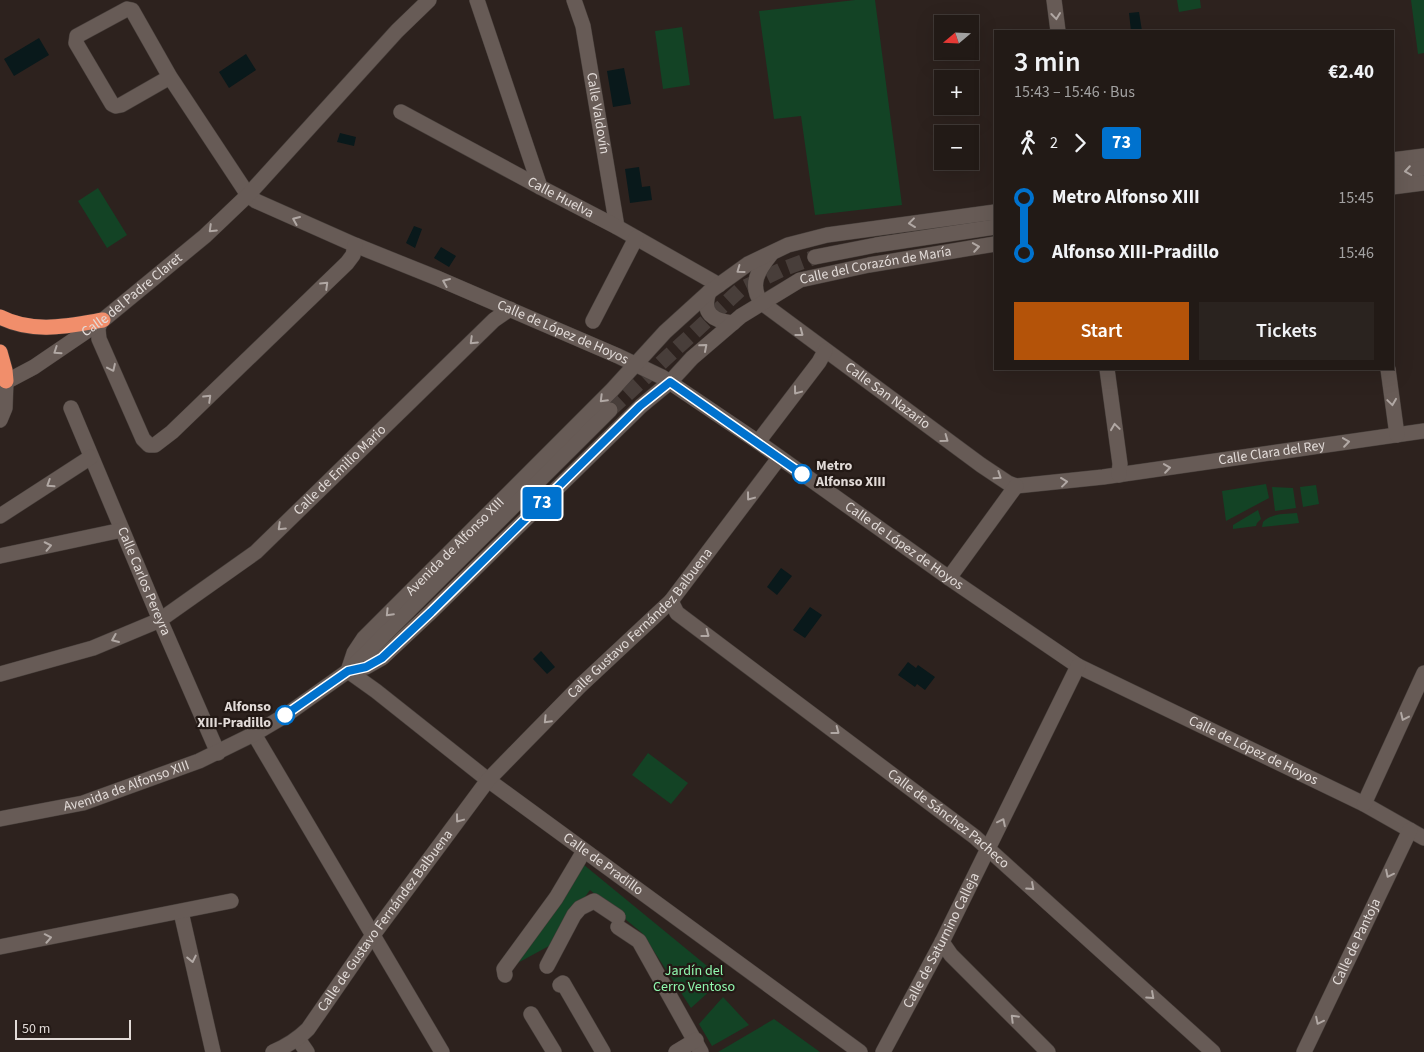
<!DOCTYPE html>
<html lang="en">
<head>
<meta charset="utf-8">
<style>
  body { margin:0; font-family:"Source Sans 3",sans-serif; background:#2a231f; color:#f1f3f6; height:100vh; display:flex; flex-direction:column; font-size:19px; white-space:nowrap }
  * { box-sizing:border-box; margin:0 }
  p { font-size:16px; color:#a2a1a1 }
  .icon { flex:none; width:28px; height:28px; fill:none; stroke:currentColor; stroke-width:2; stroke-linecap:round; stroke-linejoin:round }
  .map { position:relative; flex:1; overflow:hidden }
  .drawer { position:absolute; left:994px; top:30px; width:400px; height:340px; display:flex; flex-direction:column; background:#221a16; border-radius:0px; box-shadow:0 5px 20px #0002,0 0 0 1px #3f3835 }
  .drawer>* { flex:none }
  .badge { padding:0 10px; border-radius:4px; font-size:18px; line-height:32px }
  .needle { width:32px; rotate:251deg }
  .buttons { position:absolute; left:934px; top:15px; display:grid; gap:10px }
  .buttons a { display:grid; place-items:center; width:45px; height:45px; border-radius:0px; background:#221a16; box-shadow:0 5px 20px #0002,0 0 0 1px #3f3835; font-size:25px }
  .scale { position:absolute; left:15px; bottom:12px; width:116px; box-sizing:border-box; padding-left:5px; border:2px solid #e2dbd8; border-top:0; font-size:14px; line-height:18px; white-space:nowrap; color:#e2dbd8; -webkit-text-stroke:4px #231915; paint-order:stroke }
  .map>.badge { position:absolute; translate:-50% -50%; box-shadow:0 0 0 2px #fff }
  .legs { display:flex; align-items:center; gap:8px; height:55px; padding:0 20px; font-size:16px }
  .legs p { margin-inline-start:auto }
  .summary { display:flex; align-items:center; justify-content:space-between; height:85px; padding:0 20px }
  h1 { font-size:28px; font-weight:600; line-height:38px }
  .action { display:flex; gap:10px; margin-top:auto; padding:10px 20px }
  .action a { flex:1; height:58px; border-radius:0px; background:#b45309; color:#fff; font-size:20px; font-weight:600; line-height:58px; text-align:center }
  .action a+a { background:#2a231f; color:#f1f3f6 }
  ul { padding:0 20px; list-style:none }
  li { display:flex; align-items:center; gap:18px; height:55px; font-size:19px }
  li i { display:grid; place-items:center; width:8px; height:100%; margin:0 6px; background:currentColor }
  li i::after { content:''; width:12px; height:12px; margin:-6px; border:4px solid; border-radius:50%; background:#221a16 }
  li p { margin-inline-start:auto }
  li:first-child i { background:linear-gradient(#0000 50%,currentColor 0) }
  li:last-child i { background:linear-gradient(currentColor 50%,#0000 0) }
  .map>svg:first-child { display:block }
  .green { fill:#134325 }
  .water { fill:#09191b }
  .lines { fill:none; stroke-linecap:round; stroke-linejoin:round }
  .minor-tunnel { stroke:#483e3a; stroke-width:15; stroke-dasharray:15 8; stroke-linecap:butt }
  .minor-casing { stroke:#463e3a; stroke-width:16 }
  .highway-casing { stroke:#463e3a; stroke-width:16 }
  .minor { stroke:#675b56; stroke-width:15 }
  .highway { stroke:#f18e6b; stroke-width:15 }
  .oneway { stroke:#b1a8a4 }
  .line-1-casing { stroke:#fff; stroke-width:11 }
  .line-1 { stroke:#0072ce; stroke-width:8 }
  .stop-1-dot { fill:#fff; stroke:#0072ce; stroke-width:2.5 }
  .labels { text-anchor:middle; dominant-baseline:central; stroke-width:4.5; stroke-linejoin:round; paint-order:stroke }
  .street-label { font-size:14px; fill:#e2dbd8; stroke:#231915 }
  .stop-label { font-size:14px; font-weight:bold; fill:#e2dbd8; stroke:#231915; text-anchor:start }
  .park-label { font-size:14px; fill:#90f8af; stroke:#231915 }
</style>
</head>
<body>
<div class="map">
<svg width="1424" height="1052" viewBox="0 0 1424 1052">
  <rect width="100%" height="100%" fill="#2d221e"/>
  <!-- green -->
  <path class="green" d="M 855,0 L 875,0 L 902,205 L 815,215 L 801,116 L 774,119 L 759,11 Z
    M 1177,0 L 1200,0 L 1201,8 L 1179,12 Z
    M 1411,0 L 1424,0 L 1424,53 L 1418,54 Z
    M 682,27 L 690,85 L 663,89 L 655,31 Z
    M 98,188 L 127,235 L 107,248 L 78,201 Z
    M 1266,484 L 1269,498 L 1226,521 L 1222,491 Z
    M 1316,485 L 1319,504 L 1303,507 L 1300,487 Z
    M 1272,487 L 1293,488 L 1296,508 L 1275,511 Z
    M 1258,510 L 1261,519 L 1257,523 L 1256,526 L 1233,529 L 1233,525 Z
    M 1297,513 L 1299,523 L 1262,527 L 1263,522 C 1272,513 1285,514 1297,513 Z
    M 648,753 L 688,783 L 671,804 L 632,775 Z
    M 578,860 L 723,979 L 691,1008 L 642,933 L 590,890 L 549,946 L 512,966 Z
    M 723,997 L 749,1025 L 712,1046 L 699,1024 Z
    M 774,1019 L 820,1052 L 718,1052 Z"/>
  <!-- water -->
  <path class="water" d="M 1139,12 L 1142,31 L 1131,31 L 1129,13 Z
    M 39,38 L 49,55 L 14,76 L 4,59 Z
    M 246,54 L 256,70 L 229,88 L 219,72 Z
    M 624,68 L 631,104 L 613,107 L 607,71 Z
    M 340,133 L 356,137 L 354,146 L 337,142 Z
    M 639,167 L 642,187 L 650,186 L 652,200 L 630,203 L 625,169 Z
    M 414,226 L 422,229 L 415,248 L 406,243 Z
    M 441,247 L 456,256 L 449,267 L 434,258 Z
    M 781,568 L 792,576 L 777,595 L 767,587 Z
    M 810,607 L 822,615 L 805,638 L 793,630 Z
    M 541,651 L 555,667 L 547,674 L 533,659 Z
    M 908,662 L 916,668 L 918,665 L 935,677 L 925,690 L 917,684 L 915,687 L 898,675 Z"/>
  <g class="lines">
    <!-- minor-tunnel -->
    <path class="minor-tunnel" d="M 610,410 L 741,289 L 783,269 L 815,257"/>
    <!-- minor casing -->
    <g class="minor-casing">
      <g id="minor">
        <path d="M 477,0 L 540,187"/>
        <path id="s1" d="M 574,0 L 583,26 L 617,227"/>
        <path d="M 1054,0 L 1058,31"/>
        <path id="s2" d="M 170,77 L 121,105 L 116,106 L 112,104 L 76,43 L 77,36 L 127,9 L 132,10 L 170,77 L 248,195 L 256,201 L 355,245 L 437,278 L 618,356 L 662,377 L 758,442 L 949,578 L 1078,666 L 1364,804 L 1424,838"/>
        <path id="s3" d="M 401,112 L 540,187 L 617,227 L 719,285"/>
        <path d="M 1392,160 L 1424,156"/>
        <path d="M 1392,174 L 1424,168"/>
        <path d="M 1392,187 L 1424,183"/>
        <path id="s4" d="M 771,254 C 759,269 748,285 762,303 L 981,465 L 1008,483 L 1016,486 L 1103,477 L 1424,431"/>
        <path d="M 815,257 L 876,245 L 995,227"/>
        <path d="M 709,292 C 701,313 713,321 733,323"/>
        <path d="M 593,321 L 636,238"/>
        <path d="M 100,323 L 98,329 L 99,339 L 143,439 L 149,445 L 155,445 L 172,432 L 347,263 L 353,255 L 355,245"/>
        <path d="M 1107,369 L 1120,464 L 1119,475"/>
        <path d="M 1388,369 L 1397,435"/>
        <path id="s5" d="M 0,385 L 34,367 L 103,320 L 205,236 L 248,195 L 397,31 L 429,0"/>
        <path id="s6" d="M 71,408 L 160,620 L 218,753"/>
        <path d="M 0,420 L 5,408 L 6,381"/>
        <path d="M 758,442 L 819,362 L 825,351"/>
        <path d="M 0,516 L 91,457"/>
        <path d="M 0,556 L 122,530"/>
        <path d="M 949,578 L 1016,486"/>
        <path id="s7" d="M 671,601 L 677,613 L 975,837 L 1213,1052"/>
        <path id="s8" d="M 348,671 L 354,653 L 364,638 L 612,390 L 665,332 L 709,292 L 748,264 L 788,245 L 827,235 L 995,212"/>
        <path id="s9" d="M 348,671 L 366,667 L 382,658 L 431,612 L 641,406 L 670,382 L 692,358 L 741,316 L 800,280 L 869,265 L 995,244"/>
        <path id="s10" d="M 348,671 L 376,691 L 488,780 L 860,1052"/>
        <path id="s11" d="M 0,674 L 93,648 L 160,620 L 256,552 L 494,320 L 510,309"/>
        <path d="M 254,734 L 442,1052"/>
        <path d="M 1364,804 L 1424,673"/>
        <path id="s12" d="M 0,819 L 83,803 L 199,761 L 254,734 L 286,715 L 348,671 L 610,410"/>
        <path d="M 181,912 L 213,1052"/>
        <path d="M 618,927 L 639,941 L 701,1052"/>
        <path d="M 942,942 L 951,955 L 1048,1052"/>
        <path d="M 0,947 L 231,901"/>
        <path d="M 547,966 L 574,915 L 580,908 L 594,901 L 618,917"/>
        <path d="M 505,975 L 504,969 L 556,898 L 581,856"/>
        <path d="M 560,985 L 563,983 L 603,1052"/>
        <path d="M 531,1014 L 554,1052"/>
        <path d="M 298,1039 L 307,1052"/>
        <path id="s13" d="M 273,1052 C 287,1046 297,1040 308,1029 L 373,935 L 488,780 L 580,686 L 671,601 L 779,458"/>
        <path d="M 676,1052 L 696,1040"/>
        <path id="s14" d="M 883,1052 L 942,942 L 1078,666"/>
        <path id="s15" d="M 1304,1052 L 1410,830"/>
      </g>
    </g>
    <!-- highway casing -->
    <g class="highway-casing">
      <path id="highway" d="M 0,317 C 33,334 68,326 103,320
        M 0,352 L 5,370 L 6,381"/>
    </g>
    <!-- minor -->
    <use href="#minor" class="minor"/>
    <!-- highway -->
    <use href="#highway" class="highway"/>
  </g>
  <!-- one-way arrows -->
  <defs><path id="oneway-chevron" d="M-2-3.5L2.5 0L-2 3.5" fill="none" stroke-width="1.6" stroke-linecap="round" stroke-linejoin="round" transform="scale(1.25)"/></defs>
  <g class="oneway">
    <use href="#oneway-chevron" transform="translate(1056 16) rotate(83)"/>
    <use href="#oneway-chevron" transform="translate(1408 171) rotate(171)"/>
    <use href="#oneway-chevron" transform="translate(296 220) rotate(-157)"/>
    <use href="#oneway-chevron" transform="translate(912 223) rotate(173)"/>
    <use href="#oneway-chevron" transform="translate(212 229) rotate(136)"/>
    <use href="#oneway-chevron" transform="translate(976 247) rotate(-9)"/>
    <use href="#oneway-chevron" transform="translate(740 270) rotate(144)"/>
    <use href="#oneway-chevron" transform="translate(446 282) rotate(-157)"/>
    <use href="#oneway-chevron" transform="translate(325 285) rotate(-44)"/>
    <use href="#oneway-chevron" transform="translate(800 333) rotate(37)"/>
    <use href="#oneway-chevron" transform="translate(473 341) rotate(136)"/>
    <use href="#oneway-chevron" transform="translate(704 347) rotate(-41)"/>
    <use href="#oneway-chevron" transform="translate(57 351) rotate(146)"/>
    <use href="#oneway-chevron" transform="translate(112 368) rotate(65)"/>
    <use href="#oneway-chevron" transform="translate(797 391) rotate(127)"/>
    <use href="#oneway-chevron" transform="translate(208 398) rotate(-44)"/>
    <use href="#oneway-chevron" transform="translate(603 399) rotate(135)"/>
    <use href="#oneway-chevron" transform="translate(1392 402) rotate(82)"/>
    <use href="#oneway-chevron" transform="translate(1115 427) rotate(-98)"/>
    <use href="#oneway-chevron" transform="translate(945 439) rotate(36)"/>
    <use href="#oneway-chevron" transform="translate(1346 442) rotate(-8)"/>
    <use href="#oneway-chevron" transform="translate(1167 468) rotate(-8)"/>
    <use href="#oneway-chevron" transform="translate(998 476) rotate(34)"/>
    <use href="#oneway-chevron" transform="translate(1064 482) rotate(-7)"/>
    <use href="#oneway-chevron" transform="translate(50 484) rotate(147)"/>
    <use href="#oneway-chevron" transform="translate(750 497) rotate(127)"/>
    <use href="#oneway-chevron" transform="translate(281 527) rotate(136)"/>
    <use href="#oneway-chevron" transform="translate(48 546) rotate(-12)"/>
    <use href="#oneway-chevron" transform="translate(389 613) rotate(134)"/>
    <use href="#oneway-chevron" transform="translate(706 634) rotate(37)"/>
    <use href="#oneway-chevron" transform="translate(115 639) rotate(157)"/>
    <use href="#oneway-chevron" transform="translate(1404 717) rotate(115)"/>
    <use href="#oneway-chevron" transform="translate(547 720) rotate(134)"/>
    <use href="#oneway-chevron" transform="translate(836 731) rotate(37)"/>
    <use href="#oneway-chevron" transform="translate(459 819) rotate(127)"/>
    <use href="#oneway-chevron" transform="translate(1002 822) rotate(-64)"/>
    <use href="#oneway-chevron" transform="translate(1389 874) rotate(116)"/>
    <use href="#oneway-chevron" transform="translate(1031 887) rotate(42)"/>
    <use href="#oneway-chevron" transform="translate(48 938) rotate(-11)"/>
    <use href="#oneway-chevron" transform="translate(192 959) rotate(78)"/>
    <use href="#oneway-chevron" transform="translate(1151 996) rotate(42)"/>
    <use href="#oneway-chevron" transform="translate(1014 1018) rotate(-135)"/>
    <use href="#oneway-chevron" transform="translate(1319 1021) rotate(116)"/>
  </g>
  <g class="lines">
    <!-- line-1 casing -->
    <g class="line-1-casing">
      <path id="line-1" d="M 285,715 L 348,671 L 366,667 L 382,658 L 431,612 L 640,406 L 670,382 L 802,474"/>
    </g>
    <!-- line-1 -->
    <use href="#line-1" class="line-1"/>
  </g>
  <!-- markers -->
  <g class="stop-1-dot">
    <circle cx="802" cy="474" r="9"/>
    <circle cx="285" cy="715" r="9"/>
  </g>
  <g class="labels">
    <!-- street labels -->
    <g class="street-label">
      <text stroke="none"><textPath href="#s1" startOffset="116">Calle Valdovín</textPath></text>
      <text stroke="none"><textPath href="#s3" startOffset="181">Calle Huelva</textPath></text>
      <text stroke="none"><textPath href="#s9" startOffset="679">Calle del Corazón de María</textPath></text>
      <text stroke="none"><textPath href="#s5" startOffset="160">Calle del Padre Claret</textPath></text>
      <text stroke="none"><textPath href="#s2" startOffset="768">Calle de López de Hoyos</textPath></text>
      <text stroke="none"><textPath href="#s4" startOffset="211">Calle San Nazario</textPath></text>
      <text stroke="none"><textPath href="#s4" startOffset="626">Calle Clara del Rey</textPath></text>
      <text stroke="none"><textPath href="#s11" startOffset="404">Calle de Emilio Mario</textPath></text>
      <text stroke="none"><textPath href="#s8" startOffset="166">Avenida de Alfonso XIII</textPath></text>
      <text stroke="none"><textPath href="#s2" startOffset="1172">Calle de López de Hoyos</textPath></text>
      <text stroke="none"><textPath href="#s6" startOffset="188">Calle Carlos Pereyra</textPath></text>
      <text stroke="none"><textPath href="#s13" startOffset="568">Calle Gustavo Fernández Balbuena</textPath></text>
      <text stroke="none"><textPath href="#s2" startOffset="1578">Calle de López de Hoyos</textPath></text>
      <text stroke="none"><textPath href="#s12" startOffset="131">Avenida de Alfonso XIII</textPath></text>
      <text stroke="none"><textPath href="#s7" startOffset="354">Calle de Sánchez Pacheco</textPath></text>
      <text stroke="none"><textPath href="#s10" startOffset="320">Calle de Pradillo</textPath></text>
      <text stroke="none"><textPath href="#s13" startOffset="175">Calle de Gustavo Fernández Balbuena</textPath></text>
      <text stroke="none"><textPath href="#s14" startOffset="126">Calle de Saturnino Calleja</textPath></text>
      <text stroke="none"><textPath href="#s15" startOffset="122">Calle de Pantoja</textPath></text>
    </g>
    <!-- stop labels -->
    <g class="stop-label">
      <text x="816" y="466">Metro<tspan x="816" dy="16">Alfonso XIII</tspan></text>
      <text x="271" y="707" text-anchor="end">Alfonso<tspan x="271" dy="16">XIII-Pradillo</tspan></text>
    </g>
    <!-- park labels -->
    <g class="park-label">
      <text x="694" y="971">Jardín del<tspan x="694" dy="16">Cerro Ventoso</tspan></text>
    </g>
  </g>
</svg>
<div class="buttons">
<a><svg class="needle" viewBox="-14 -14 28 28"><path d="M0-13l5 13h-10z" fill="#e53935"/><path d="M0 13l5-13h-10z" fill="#a2a1a1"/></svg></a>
<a>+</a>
<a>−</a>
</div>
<div class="scale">50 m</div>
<b class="badge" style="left:542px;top:503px;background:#0072ce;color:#fff">73</b>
<section class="drawer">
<div class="summary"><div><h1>3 min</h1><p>15:43 – 15:46 · Bus</p></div><b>€2.40</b></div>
<div class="legs"><svg class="icon" aria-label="walk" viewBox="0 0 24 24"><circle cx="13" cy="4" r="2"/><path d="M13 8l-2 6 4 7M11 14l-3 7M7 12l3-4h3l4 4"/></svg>2<svg class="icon" aria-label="forward" viewBox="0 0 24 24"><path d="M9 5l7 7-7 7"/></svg><b class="badge" style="background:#0072ce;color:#fff">73</b></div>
<ul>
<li><i style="color:#0072ce"></i><b>Metro Alfonso XIII</b><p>15:45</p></li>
<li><i style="color:#0072ce"></i><b>Alfonso XIII-Pradillo</b><p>15:46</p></li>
</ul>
<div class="action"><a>Start</a><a>Tickets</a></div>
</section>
</div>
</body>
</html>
